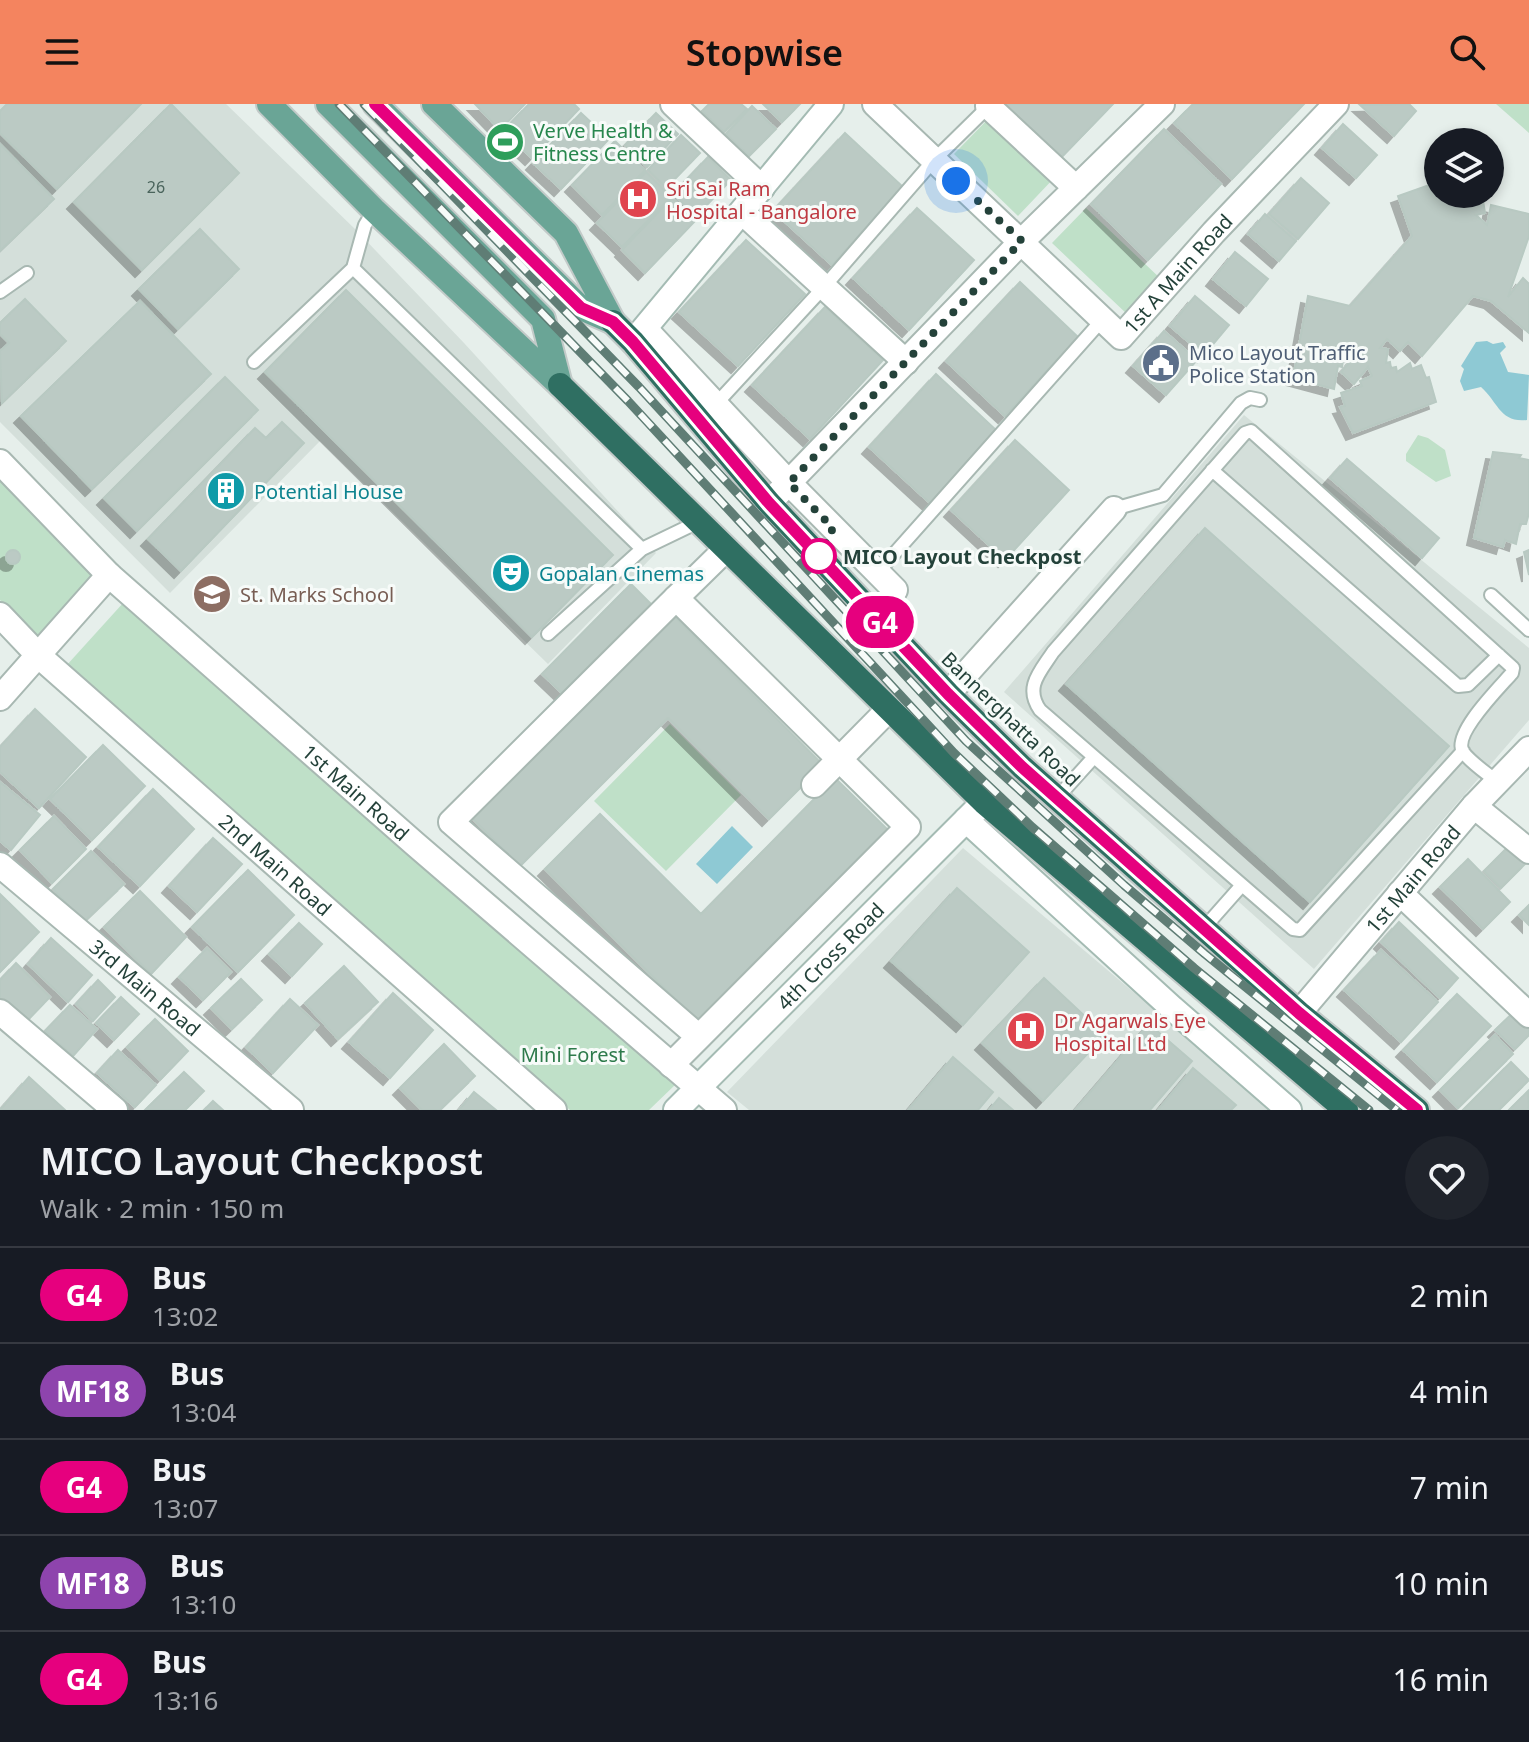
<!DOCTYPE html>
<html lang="en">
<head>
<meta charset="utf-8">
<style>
  body { margin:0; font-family:"Noto Sans",sans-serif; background:#20242c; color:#f1f3f6; height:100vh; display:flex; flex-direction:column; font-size:30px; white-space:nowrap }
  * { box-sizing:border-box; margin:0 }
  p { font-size:26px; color:#9ea1a6 }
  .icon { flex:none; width:44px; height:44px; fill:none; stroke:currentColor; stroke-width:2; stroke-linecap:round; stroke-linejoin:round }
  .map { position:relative; height:1006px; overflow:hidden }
  .drawer { display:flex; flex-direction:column; background:#171b24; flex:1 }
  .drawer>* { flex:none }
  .badge { padding:0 16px; border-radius:26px; font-size:28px; line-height:52px }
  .fabs { position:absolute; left:1424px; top:24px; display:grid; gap:16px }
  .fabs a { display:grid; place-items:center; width:80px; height:80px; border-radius:50%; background:#171b24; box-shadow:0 4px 12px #0003; font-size:40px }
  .you { position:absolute; width:40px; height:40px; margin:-20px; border:6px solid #fff; border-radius:50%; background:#1a73e8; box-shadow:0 0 0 12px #1a73e833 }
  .map>.badge { position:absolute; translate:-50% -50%; box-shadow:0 0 0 4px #fff }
  .round { display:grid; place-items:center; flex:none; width:84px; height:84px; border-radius:42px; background:#20242c }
  .headline { display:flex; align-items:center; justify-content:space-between; height:136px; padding:0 40px }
  h1 { font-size:38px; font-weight:600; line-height:60px }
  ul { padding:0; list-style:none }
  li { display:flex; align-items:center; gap:24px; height:96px; padding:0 40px; border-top:2px solid #363941 }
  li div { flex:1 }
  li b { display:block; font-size:30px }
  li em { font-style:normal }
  li .badge { min-width:88px; font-weight:700; text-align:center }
  header { display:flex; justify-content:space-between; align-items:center; height:104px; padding:0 40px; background:#f4845f; color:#111; font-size:36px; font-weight:600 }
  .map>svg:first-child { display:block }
  .built { fill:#d4dfda }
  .green { fill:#bfe0c8 }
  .water { fill:#8ec9d4 }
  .building { fill:#bbcac4; stroke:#b8c9c2; stroke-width:2; filter:url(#shadow) }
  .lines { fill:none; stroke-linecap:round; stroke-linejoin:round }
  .lane-casing { stroke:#a8b8b2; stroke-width:16 }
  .street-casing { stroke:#a8b8b2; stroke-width:28 }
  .secondary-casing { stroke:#a4bbb3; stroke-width:28 }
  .primary-casing { stroke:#c2cac8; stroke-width:28 }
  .highway-casing { stroke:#c2cac8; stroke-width:28 }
  .lane { stroke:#fff; stroke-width:12 }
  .street { stroke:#fff; stroke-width:24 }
  .secondary { stroke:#fff; stroke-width:24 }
  .primary { stroke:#6aa596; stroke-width:24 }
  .highway { stroke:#2f6f62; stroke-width:24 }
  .rail-casing { stroke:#5f7d75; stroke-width:9 }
  .rail { stroke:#f7fbf9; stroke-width:6; stroke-dasharray:18; stroke-linecap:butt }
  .line-casing { stroke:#fff; stroke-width:18 }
  .line { stroke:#e6007e; stroke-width:12 }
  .walk { stroke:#24423a; stroke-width:8; stroke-dasharray:0 14.4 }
  .stop-dot { fill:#fff; stroke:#e6007e; stroke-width:4 }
  .labels { text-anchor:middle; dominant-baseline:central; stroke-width:6; stroke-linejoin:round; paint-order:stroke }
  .number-label { font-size:16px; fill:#4a645c }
  .leisure-label { font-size:20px; fill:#27864d; stroke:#f7fbf9; text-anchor:start }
  .health-label { font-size:20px; fill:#be3a42; stroke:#f7fbf9; text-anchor:start }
  .street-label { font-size:20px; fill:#24423a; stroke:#f7fbf9 }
  .service-label { font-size:20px; fill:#4e5e75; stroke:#f7fbf9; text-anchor:start }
  .culture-label { font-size:20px; fill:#0d838f; stroke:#f7fbf9; text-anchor:start }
  .stop-label { font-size:20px; font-weight:bold; fill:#24423a; stroke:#f7fbf9; text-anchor:start }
  .education-label { font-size:20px; fill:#785e54; stroke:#f7fbf9; text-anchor:start }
  .park-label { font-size:20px; fill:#2d7a4b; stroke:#f7fbf9 }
</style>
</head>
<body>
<header><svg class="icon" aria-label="menu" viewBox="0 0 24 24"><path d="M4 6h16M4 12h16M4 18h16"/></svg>Stopwise<svg class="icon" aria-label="search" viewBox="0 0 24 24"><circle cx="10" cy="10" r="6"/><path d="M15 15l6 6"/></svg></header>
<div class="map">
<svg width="1529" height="1006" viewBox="0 0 1529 1006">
  <defs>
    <filter id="shadow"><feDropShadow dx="-7" dy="7" stdDeviation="0" flood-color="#0004"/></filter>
  </defs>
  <rect width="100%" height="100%" fill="#e6efeb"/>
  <!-- built -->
  <path class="built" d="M 0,0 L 226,0 L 355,125 L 464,239 L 656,449 L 548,560 L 320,337 L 170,489 L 0,318 Z
    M 1244,311 L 1529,544 L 1529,616 L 1314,865 L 1004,588 Z
    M 963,744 L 1273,1006 L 749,1006 L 727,988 Z"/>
  <!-- green -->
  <path class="green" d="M 1496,0 L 1529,0 L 1529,29 Z
    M 992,11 L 1056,72 L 1018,112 L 954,50 Z
    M 1086,104 L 1162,176 L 1128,211 L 1052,139 Z
    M 1418,331 L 1428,334 L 1445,346 L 1451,372 L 1436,378 L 1406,357 L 1406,350 Z
    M 0,373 L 97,474 L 41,538 L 0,496 Z
    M 124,498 L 676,980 L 649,1006 L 570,1006 L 66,562 Z
    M 670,620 L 741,691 L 666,767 L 594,697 Z"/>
  <!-- water -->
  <path class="water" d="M 1487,237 L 1493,240 L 1503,238 L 1506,243 L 1500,249 L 1508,268 L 1529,271 L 1527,316 C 1500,319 1498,298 1481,283 L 1464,287 L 1460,277 L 1464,265 L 1461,262 L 1476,238 Z
    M 732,722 L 753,743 L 717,780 L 696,760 Z"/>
  <!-- building -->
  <path class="building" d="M 7,0 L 141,0 L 57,85 L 0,29 L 0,7 Z
    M 171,0 L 239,69 L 142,166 L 74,98 Z
    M 475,0 L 525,0 L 500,26 Z
    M 529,0 L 574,0 L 579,5 L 532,54 L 503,27 Z
    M 709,0 L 741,0 L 747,5 L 724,28 L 702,7 Z
    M 763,0 L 800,0 L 782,18 Z
    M 1000,0 L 1113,0 L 1053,62 Z
    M 1193,0 L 1304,0 L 1232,75 L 1174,19 Z
    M 1409,0 L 1416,7 L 1394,32 L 1360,1 Z
    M 752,2 L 776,25 L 749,52 L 726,30 Z
    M 581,9 L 609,35 L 561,85 L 533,59 Z
    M 656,9 L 678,30 L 647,63 L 625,41 Z
    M 1343,20 L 1377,51 L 1356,74 L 1322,44 Z
    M 1164,25 L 1221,80 L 1148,156 L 1091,100 Z
    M 845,29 L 903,83 L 832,161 L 773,107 Z
    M 681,31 L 700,49 L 666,84 L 648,66 Z
    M 615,37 L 645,66 L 602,111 L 572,81 Z
    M 0,40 L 54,95 L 0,147 Z
    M 708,53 L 731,76 L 696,112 L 673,90 Z
    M 646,68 L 671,93 L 622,143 L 597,119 Z
    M 1301,74 L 1329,99 L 1298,135 L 1269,110 Z
    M 1438,78 L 1438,90 L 1482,90 L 1485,109 L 1476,111 L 1487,121 L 1491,101 L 1529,110 L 1529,132 L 1508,193 L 1523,174 L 1529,180 L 1529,229 L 1491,197 L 1473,192 L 1422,252 L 1408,238 L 1400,247 L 1387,235 L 1380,244 L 1388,245 L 1386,259 L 1390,258 L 1391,264 L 1396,263 L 1397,268 L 1410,259 L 1412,265 L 1421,261 L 1426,274 L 1429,273 L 1436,298 L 1353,329 L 1340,303 L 1345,302 L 1341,289 L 1362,282 L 1360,277 L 1372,272 L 1368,263 L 1354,280 L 1341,268 L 1356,251 L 1344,250 L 1342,263 L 1338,262 L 1334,285 L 1293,274 L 1308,192 L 1350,202 L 1412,132 L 1398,92 Z
    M 672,94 L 695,117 L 645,169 L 622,146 Z
    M 917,104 L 974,156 L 909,226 L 853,174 Z
    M 1265,110 L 1296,137 L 1279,157 L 1248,130 Z
    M 200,125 L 239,165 L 178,225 L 139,185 Z
    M 746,136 L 805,190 L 738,262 L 679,208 Z
    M 1235,148 L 1268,175 L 1246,202 L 1213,175 Z
    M 1020,178 L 1078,233 L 1005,312 L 946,257 Z
    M 346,186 L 613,451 L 532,533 L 265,268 Z
    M 1195,192 L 1229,221 L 1204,251 L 1170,222 Z
    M 25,195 L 66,237 L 2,299 L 0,247 L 9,239 L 0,230 L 0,219 Z
    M 140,197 L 211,270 L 92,385 L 21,312 Z
    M 825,203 L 883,256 L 810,335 L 752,281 Z
    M 1164,227 L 1197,256 L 1166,291 L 1133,262 Z
    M 936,270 L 997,327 L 930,399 L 869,343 Z
    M 225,273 L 258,306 L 137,427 L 104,394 Z
    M 282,318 L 304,339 L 181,467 L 148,435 L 255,324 L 266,334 Z
    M 1015,336 L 1069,386 L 1005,456 L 951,406 Z
    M 1493,348 L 1521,351 L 1519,354 L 1529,356 L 1529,409 L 1526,420 L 1520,420 L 1516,440 L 1505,436 L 1503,443 L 1474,434 Z
    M 1347,355 L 1439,434 L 1422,454 L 1330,374 Z
    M 1205,424 L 1449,642 L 1310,798 L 1066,580 Z
    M 1529,446 L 1529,471 L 1524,448 Z
    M6 453a7 7 0 1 1 14 0a7 7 0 1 1-14 0Z
    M 631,480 L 651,500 L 562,589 L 542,570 Z
    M 669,507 L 823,661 L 769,715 L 668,614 L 520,762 L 467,709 Z
    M 35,605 L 86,653 L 39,704 L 0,668 L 0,643 Z
    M 103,641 L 145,682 L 92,736 L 50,695 Z
    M 835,674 L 892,730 L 702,922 L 545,765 L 600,710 L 701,810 Z
    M 0,678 L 40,711 L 11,746 L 0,737 Z
    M 153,685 L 194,725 L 140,782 L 98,743 Z
    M 54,712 L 86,745 L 52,779 L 20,746 Z
    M 213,734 L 242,760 L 197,808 L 169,782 Z
    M 1511,740 L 1528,757 L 1501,784 L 1484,767 Z
    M 91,747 L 124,780 L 84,818 L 53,785 Z
    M 1468,755 L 1510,798 L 1483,825 L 1440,783 Z
    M 248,766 L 294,811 L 238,868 L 192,823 Z
    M 957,784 L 1029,848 L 963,921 L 891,857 Z
    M 140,787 L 186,833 L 151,870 L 104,823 Z
    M 0,790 L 39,828 L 0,868 Z
    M 1529,801 L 1529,821 L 1519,811 Z
    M 1399,818 L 1458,874 L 1440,894 L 1381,838 Z
    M 299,819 L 322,840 L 292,872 L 269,850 Z
    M 51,834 L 92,871 L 68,898 L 28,860 Z
    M 207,844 L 231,868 L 203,896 L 179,873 Z
    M 1381,846 L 1438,898 L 1401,938 L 1344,886 Z
    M 16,859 L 50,893 L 23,921 L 0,898 L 0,876 Z
    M 344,862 L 378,898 L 338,935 L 305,899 Z
    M 1044,874 L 1105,931 L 1043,997 L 982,939 Z
    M 241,875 L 262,896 L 232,925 L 211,904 Z
    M 98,876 L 115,893 L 93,917 L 76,900 Z
    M 393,889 L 433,926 L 390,974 L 349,938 Z
    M 1457,890 L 1491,922 L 1437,978 L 1403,946 Z
    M 121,893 L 139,910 L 114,936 L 96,919 Z
    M 290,895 L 318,921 L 273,969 L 246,943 Z
    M 70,901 L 97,925 L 73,952 L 45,927 Z
    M 1516,906 L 1529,919 L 1529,931 L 1515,945 L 1495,926 Z
    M 155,915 L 188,947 L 160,976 L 127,943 Z
    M 1149,920 L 1192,957 L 1150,1006 L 1075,1006 Z
    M 1495,931 L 1513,950 L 1458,1004 L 1440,986 Z
    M 444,940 L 475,972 L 440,1006 L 422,1006 L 400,984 Z
    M 118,946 L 156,981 L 135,1003 L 97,969 Z
    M 953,953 L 993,988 L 978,1006 L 908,1006 Z
    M 1511,958 L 1529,976 L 1499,1006 L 1463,1006 Z
    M 1193,964 L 1236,1001 L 1231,1006 L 1158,1006 Z
    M 184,968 L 204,987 L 185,1006 L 145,1006 Z
    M 29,973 L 65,1006 L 0,1006 Z
    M 1528,987 L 1529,1006 L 1509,1006 Z
    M 474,988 L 496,1006 L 459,1006 Z
    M 999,994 L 1013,1006 L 989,1006 Z
    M 213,997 L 223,1006 L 204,1006 Z"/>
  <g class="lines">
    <!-- lane casing -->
    <g class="lane-casing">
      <path id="lane" d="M 374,106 L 365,121 L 353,164 L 642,445 L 698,418
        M 0,188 L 27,169
        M 254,258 L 353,164
        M 716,300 L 823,184 L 934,56 L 991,0
        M 1212,366 L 1458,582 L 1468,581 L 1499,551
        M 1114,405 L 1163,391 L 1241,299 L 1250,294 L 1260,296
        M 878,468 L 1103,215
        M 1491,491 L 1529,526
        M 548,530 L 642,445
        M 1463,647 L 1300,826 L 1293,825 L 1040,606 C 1024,583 1040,568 1053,548 L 1245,329 L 1251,327 L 1513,564 L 1512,569 C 1500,583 1452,630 1463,648 C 1471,659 1487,669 1497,678
        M 1057,694 L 1094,653
        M 1204,824 L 1242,781"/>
    </g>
    <!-- street casing -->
    <g class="street-casing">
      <g id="street">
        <path d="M 673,0 L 762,84"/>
        <path id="s1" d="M 875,0 L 1121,233 L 1214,128 L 1336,0"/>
        <path d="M 988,2 L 1076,84"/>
        <path d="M 742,108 L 906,258"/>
        <path d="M 645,225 L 789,379 L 895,486"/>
        <path id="s2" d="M 0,358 L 109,471 L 415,740 L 724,1006"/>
        <path d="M 769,399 L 1022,137 L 1162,0"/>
        <path d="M 676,494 L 726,445"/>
        <path id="s3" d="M 0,511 L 39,552 L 554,1006"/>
        <path d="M 948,590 L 1114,405"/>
        <path d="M 0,594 L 109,471"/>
        <path d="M 814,681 L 889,605"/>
        <path d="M 1474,702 L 1529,747"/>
        <path id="s4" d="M 0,761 L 291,1006"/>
        <path d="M 1400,789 L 1529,911"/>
        <path d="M 0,908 L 115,1006"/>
        <path id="s5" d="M 1299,909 L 1474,702 L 1529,645"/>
        <path d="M 671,961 L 699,933 L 908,723 L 676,494 L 451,718 L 699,933"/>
      </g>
    </g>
    <!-- secondary casing -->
    <g class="secondary-casing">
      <g id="secondary">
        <path d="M 633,238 L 831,0"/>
        <path d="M 966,716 L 1172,904 L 1289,1006"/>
        <path id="s6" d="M 676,1006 L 984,698"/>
      </g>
    </g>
    <!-- primary casing -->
    <g class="primary-casing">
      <path id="primary" d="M 269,0 L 374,106 L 560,281
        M 328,0 L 543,215 L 560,281
        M 375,0 L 581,204 L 613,218
        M 434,0 L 566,129 L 613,218"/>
    </g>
    <!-- highway casing -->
    <g class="highway-casing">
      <path id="highway" d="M 613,218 L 633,238 L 769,399 L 948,590 L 1022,663 L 1299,909 L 1417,1006
        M 560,281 L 984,698 L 1346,1006"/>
    </g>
    <!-- lane -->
    <use href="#lane" class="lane"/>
    <!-- street -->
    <use href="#street" class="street"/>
    <!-- secondary -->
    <use href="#secondary" class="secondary"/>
    <!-- primary -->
    <use href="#primary" class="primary"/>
    <!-- highway -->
    <use href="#highway" class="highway"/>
    <!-- rail casing -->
    <g class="rail-casing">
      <path id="rail" d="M 339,0 L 628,297 L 954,649 L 1032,723 L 1194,864 L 1369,1006
        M 364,0 L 639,283 L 966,637 L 1124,781 L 1205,850 L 1397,1006"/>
    </g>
    <!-- rail -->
    <use href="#rail" class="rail"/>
  </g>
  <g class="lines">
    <!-- line casing -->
    <g class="line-casing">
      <path id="line" d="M 375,0 L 581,204 L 613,218 L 633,238 L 769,399 L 948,590 L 1022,663 L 1299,909 L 1417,1006"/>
    </g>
    <!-- line -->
    <use href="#line" class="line"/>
    <!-- walk -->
    <path class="walk" d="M 819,452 L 833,424 L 789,379 L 1022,137 L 956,77"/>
  </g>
  <!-- icons -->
  <defs>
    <g id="stadium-disc" transform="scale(2)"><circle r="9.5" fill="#2e9e5b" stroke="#f7fbf9"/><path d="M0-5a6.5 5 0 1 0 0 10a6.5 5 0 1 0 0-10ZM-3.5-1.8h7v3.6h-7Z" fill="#fff"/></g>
    <g id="hospital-disc" transform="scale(2)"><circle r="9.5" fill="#e0444e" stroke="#f7fbf9"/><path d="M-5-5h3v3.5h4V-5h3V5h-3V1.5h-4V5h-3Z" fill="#fff"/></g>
    <g id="civic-disc" transform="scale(2)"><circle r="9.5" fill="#5c6f8a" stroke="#f7fbf9"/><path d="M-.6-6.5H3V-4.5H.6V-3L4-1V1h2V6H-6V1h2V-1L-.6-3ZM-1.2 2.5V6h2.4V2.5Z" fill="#fff"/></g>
    <g id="building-disc" transform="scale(2)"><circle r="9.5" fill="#0f9aa8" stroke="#f7fbf9"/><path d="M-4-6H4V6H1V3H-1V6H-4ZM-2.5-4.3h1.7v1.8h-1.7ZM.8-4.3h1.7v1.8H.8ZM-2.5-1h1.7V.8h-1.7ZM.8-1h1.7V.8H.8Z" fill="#fff"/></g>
    <g id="theatre-disc" transform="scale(2)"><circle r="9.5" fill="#0f9aa8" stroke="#f7fbf9"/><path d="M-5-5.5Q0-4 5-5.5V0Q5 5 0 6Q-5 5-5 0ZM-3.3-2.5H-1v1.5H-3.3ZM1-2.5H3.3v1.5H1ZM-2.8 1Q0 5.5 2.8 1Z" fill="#fff"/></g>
    <g id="school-disc" transform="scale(2)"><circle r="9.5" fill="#8d6e63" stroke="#f7fbf9"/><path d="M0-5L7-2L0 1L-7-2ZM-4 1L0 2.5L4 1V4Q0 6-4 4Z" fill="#fff"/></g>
  </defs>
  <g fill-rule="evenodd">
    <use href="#stadium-disc" x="505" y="38"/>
    <use href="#hospital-disc" x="638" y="95"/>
    <use href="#civic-disc" x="1161" y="259"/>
    <use href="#building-disc" x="226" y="387"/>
    <use href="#theatre-disc" x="511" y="469"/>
    <use href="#school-disc" x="212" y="490"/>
    <use href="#hospital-disc" x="1026" y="927"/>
  </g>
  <!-- markers -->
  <circle class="stop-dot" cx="819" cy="452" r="16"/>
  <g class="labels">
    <!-- number labels -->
    <g class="number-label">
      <text x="156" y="83">26</text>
    </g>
    <!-- leisure labels -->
    <g class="leisure-label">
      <text x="533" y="26">Verve Health &amp;<tspan x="533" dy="23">Fitness Centre</tspan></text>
    </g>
    <!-- health labels -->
    <g class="health-label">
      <text x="666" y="84">Sri Sai Ram<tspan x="666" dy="23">Hospital - Bangalore</tspan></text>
      <text x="1054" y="916">Dr Agarwals Eye<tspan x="1054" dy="23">Hospital Ltd</tspan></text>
    </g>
    <!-- street labels -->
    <g class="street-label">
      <text stroke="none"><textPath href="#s1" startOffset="424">1st A Main Road</textPath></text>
      <text transform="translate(1011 615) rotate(44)">Bannerghatta Road</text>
      <text stroke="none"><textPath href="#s2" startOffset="486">1st Main Road</textPath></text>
      <text stroke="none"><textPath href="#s3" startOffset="372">2nd Main Road</textPath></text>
      <text stroke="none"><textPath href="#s5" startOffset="176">1st Main Road</textPath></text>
      <text stroke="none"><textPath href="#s6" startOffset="218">4th Cross Road</textPath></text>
      <text stroke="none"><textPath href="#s4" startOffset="190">3rd Main Road</textPath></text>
    </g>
    <!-- service labels -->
    <g class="service-label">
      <text x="1189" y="248">Mico Layout Traffic<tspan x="1189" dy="23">Police Station</tspan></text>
    </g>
    <!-- culture labels -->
    <g class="culture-label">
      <text x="254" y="387">Potential House</text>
      <text x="539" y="469">Gopalan Cinemas</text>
    </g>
    <!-- stop labels -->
    <g class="stop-label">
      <text x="843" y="452">MICO Layout Checkpost</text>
    </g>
    <!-- education labels -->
    <g class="education-label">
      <text x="240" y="490">St. Marks School</text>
    </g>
    <!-- park labels -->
    <g class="park-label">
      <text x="573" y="950">Mini Forest</text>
    </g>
  </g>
</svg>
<div class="fabs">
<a><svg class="icon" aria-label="layers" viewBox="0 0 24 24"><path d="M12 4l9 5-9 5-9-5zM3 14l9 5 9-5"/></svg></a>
</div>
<div class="you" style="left:956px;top:77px"></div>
<b class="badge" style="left:880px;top:518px;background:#e6007e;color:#fff">G4</b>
</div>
<section class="drawer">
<div class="headline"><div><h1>MICO Layout Checkpost</h1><p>Walk · 2 min · 150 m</p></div><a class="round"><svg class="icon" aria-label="heart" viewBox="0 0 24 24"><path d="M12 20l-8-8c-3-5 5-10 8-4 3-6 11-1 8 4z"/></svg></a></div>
<ul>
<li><span class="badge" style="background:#e6007e;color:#fff">G4</span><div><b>Bus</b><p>13:02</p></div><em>2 min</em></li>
<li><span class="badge" style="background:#8e44ad;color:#fff">MF18</span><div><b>Bus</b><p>13:04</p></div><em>4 min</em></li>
<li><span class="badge" style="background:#e6007e;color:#fff">G4</span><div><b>Bus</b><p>13:07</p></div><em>7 min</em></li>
<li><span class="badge" style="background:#8e44ad;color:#fff">MF18</span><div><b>Bus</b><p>13:10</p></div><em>10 min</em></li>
<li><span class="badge" style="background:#e6007e;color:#fff">G4</span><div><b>Bus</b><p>13:16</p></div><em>16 min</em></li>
</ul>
</section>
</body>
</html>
